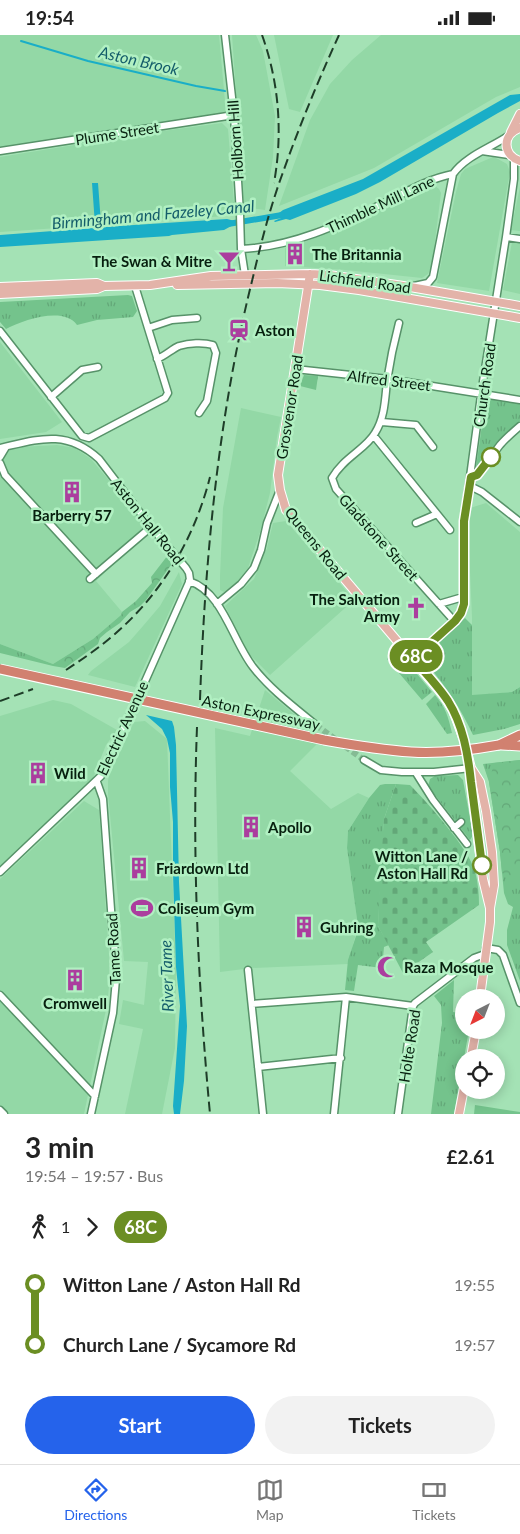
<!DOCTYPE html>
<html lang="en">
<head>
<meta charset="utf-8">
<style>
  body { margin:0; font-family:Lato,sans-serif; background:#f2f2f2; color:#222; height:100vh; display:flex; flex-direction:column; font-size:19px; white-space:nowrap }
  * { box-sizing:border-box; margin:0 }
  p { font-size:16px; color:#767676 }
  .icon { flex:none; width:28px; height:28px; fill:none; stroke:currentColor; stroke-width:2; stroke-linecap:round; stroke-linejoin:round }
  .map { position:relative; height:1079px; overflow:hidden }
  .details { display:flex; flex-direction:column; background:#fff; flex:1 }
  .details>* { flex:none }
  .badge { padding:0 10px; border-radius:16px; font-size:18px; line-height:32px }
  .needle { width:32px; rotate:222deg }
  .buttons { position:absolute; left:455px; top:954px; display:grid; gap:10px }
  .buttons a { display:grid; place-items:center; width:50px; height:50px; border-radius:50%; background:#fff; box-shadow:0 2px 12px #0003; font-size:25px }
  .map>.badge { position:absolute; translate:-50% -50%; box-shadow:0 0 0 2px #fff }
  .legs { display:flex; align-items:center; gap:8px; height:55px; padding:0 25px; font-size:16px }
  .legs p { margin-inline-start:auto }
  .summary { display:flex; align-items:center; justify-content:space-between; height:85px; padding:0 25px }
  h1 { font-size:28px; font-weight:700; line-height:38px }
  .cta { display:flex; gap:10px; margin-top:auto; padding:10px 25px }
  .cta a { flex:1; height:58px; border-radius:30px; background:#2563eb; color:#fff; font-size:20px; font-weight:700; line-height:58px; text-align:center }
  .cta a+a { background:#f2f2f2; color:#222 }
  ul { padding:0 25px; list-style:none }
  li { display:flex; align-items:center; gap:18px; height:60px; font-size:19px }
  li i { display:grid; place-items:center; width:8px; height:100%; margin:0 6px; background:currentColor }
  li i::after { content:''; width:12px; height:12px; margin:-6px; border:4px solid; border-radius:50%; background:#fff }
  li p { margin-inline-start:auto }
  li:first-child i { background:linear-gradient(#0000 50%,currentColor 0) }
  li:last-child i { background:linear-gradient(currentColor 50%,#0000 0) }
  .status { display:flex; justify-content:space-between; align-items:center; height:35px; padding:0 25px; background:#fff; direction:ltr }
  .status svg { height:14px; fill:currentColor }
  .menu { display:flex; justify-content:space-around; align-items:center; height:70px; border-top:1px solid #e0e0e0; background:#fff; font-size:14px; color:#767676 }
  .menu a { display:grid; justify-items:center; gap:2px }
  .menu .active { color:#2563eb }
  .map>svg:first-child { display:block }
  .built { fill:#93d8a6 }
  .grass { fill:url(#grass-tufts) }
  .forest { fill:url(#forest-crowns) }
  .cemetery { fill:url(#cemetery-stones) }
  .pitch { fill:#74c38c }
  .water { fill:#1aaec7 }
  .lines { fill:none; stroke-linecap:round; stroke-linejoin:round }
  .stream { stroke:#1aaec7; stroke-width:2 }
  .canal { stroke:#1aaec7; stroke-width:6 }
  .minor-tunnel { stroke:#85bb94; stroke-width:6; stroke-dasharray:6 3; stroke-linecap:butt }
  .minor-casing { stroke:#579269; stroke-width:9 }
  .major-casing { stroke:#fff; stroke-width:10 }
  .highway-casing { stroke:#fff; stroke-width:11 }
  .minor { stroke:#fff; stroke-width:6 }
  .major { stroke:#e3b3a9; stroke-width:8 }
  .highway { stroke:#d18170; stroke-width:9 }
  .rail { stroke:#1e3d28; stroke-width:2; stroke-dasharray:10 5; stroke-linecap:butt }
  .highway-bridge-casing { stroke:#fff; stroke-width:11; stroke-linecap:butt }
  .highway-bridge { stroke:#d18170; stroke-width:9 }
  .line-1-casing { stroke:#fff; stroke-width:11 }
  .line-1 { stroke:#6b8e23; stroke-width:8 }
  .stop-1-dot { fill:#fff; stroke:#6b8e23; stroke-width:2.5 }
  .labels { text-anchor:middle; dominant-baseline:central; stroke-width:5; stroke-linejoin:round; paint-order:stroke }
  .street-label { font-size:15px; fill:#07200f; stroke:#b1f0c2 }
  .poi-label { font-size:15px; font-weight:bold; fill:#07200f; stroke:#b1f0c2; text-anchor:start }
  .stop-label { font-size:15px; font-weight:bold; fill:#07200f; stroke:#b1f0c2; text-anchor:end }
  .water-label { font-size:16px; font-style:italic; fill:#145d6a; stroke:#b1f0c2 }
</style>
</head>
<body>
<div class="status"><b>19:54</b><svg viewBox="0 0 49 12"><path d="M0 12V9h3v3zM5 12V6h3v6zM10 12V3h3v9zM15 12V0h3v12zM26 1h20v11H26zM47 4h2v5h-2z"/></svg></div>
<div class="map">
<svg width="520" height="1079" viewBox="0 0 520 1079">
  <defs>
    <pattern id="grass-tufts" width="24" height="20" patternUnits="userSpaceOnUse" patternTransform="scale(1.25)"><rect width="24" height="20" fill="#74c38c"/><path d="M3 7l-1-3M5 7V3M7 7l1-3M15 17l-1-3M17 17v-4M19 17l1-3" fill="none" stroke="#63a778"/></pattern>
    <pattern id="forest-crowns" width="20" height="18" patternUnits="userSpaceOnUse" patternTransform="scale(1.25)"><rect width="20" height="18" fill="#74c38c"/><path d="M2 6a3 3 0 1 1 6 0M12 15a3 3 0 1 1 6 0" fill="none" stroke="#63a778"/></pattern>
    <pattern id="cemetery-stones" width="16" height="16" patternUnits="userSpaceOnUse" patternTransform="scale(1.25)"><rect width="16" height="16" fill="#74c38c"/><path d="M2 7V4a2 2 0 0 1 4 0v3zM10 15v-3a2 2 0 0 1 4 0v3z" fill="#63a778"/></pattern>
  </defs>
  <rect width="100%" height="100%" fill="#a4e2b5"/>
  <!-- built -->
  <path class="built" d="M 0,0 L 219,0 L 226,77 L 0,113 Z
    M 232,0 L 256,0 L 263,16 L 275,81 L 273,122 L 265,175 L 244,172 Z
    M 274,0 L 333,0 L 300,77 L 289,74 Z
    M 381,0 L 520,0 L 520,52 L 496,62 L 374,133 L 279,171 L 310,85 L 330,49 L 352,25 Z
    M 222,88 L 228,94 L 235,180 L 177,185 L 171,183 L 101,187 L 68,190 L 58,193 L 0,197 L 0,122 L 148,98 Z
    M 493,122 L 498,124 L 507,129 L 510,137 L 489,256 L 437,248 L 456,157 L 461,139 L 465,134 Z
    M 435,151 L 439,154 L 441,158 L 432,230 L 428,239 L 422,243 L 346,235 L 285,231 L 285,213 L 307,206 L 427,152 Z
    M 520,152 L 520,196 L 511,195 Z
    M 512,207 L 520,208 L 520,259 L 503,255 Z
    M 0,307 L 62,387 L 46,397 L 0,404 Z
    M 241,373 L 281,382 L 277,402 L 270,458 L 260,497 L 248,533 L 238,546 L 224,557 L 220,555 L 220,541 L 223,473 Z
    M 57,410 L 75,413 L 91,424 L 150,494 L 96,546 L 122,577 L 121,580 L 93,604 L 53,629 L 0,609 L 0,413 Z
    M 486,468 L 520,497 L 520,652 L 512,657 L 472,661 L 472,582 L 468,491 L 470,473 Z
    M 286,486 L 354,565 L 270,640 L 249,619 L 225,571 L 254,544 L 267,513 L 273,488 Z
    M 179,537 L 182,549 L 135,652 L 88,640 L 91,636 L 129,607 L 143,591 L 160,571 Z
    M 265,655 L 323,703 L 290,736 L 331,774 L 358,758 L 369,763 L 348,796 L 347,813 L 358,891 L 348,929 L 252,933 L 220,937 L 215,693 L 250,701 Z
    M 53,665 L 71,669 L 117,695 L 106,710 L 91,748 L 0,831 L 0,681 Z
    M 145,686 L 167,704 L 176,934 L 175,1013 L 162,1079 L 125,1079 L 143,994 L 119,989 L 123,965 L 144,970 L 148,927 L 124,926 L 108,759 L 108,746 L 109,740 L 134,687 Z
    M 84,766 L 99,775 L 109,920 L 109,952 L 107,970 L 84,1079 L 0,1079 L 0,844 Z"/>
  <!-- grass -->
  <path class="grass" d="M 128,260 L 132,261 L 137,276 L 133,282 L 97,285 L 77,290 C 64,271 23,285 6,294 L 0,287 L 0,267 Z
    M 304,340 L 318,341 L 316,355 L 300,351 Z
    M 486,362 L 520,367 L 520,386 L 505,400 L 479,432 L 476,432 Z
    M 465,583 L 472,590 L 472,660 L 512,657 L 520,652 L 520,689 L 504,694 L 473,700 C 460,672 447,653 427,629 L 428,618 Z
    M 0,609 L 53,629 L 53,631 L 0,618 Z
    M 397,615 L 432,657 L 422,665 L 387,624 Z
    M 435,660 C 446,673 448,681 452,698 L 447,699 L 426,669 Z
    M 520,725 L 520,946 L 507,910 L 507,895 L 513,872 L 508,869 L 504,858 L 500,817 L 489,747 L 483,729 Z
    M 458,740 L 463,745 L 473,800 L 470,805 L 428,751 L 430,744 L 435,741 Z
    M 385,749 L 396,749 L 384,784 L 378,891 L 389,910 L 384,912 L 382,933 L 358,930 L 354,956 L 345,955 L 348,925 L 357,898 L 358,891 L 347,813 L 348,796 L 369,763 L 380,750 Z
    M 454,945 L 453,977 L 464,979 L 464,995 L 469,995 L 454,1079 L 431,1079 L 442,988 L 441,970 L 434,961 Z"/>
  <!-- forest -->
  <path class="forest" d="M 168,520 L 171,530 L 146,565 L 140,571 L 130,577 L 120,588 L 107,597 L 100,603 L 98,609 L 65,633 L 53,631 L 53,629 L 93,604 L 121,580 L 122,577 L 136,566 L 152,548 L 151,542 Z
    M 520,725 L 520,838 L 512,841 L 502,838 L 500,817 L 489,747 L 494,728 Z"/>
  <!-- cemetery -->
  <path class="cemetery" d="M 396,749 L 410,750 C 427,767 469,814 475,836 C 478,847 479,859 479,870 L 426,907 L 433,917 L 403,938 L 378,891 L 380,832 L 384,784 Z"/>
  <!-- pitch -->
  <path class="pitch" d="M 475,1070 L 520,1077 L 520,1079 L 474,1079 Z"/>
  <!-- water -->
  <path class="water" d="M 520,59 L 520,66 L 498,78 L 380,147 L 356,159 L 290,185 L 286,184 L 275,187 L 274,186 L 281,183 L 275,181 L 283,175 L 363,144 L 510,60 Z
    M 92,148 L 98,148 L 101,189 L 103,192 L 227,184 L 235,186 L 235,189 L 224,195 L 172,200 L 169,201 L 0,212 L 0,200 L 93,193 L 95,190 Z
    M 146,680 L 172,686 L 174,692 L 176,710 L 179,847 L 187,991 L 184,1046 L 180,1079 L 174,1079 L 173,1071 L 180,971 L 176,932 L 173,838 L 173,787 L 170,752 L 170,718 L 167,704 L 162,694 Z"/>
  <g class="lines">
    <!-- stream -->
    <path class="stream" d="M 21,6 L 88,26 L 196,51 L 225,56"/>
    <!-- canal -->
    <path class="canal" d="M 228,189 L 282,180"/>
    <!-- minor-tunnel -->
    <path class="minor-tunnel" d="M 316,690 L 364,725"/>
    <!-- minor casing -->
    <g class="minor-casing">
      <path id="minor" d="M 225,0 L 234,80 L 240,179 L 241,214 L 245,240
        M 0,116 L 234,80
        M 482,116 L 509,120
        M 506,202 L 520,204
        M 241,214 C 293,212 340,189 386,167 C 408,156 428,144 453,139 C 466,121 490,113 508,101
        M 414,251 L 428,248 L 433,242 L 453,139
        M 399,288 C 394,307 390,326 387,346 C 385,364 385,382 375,398 C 366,414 343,423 332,443 L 336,454 L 455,587
        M 148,293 L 172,285 L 197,283
        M 0,296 L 82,401 L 89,403 L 165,363 L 168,358 L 135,251
        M 157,324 C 165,321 172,314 179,311 C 189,308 203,307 213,310 L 216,318 L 207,366 L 199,378
        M 295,334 L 388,344 L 520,365
        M 51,362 L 82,335 L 98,332
        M 382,387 L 416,390 L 433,412
        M 374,401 L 450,495
        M 0,413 C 39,404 66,394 99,424 L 151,492 L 186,533 L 189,538 L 190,545 L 131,678 L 101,741 L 0,837
        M 0,422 L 6,412
        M 0,428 L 5,440 L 96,539
        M 471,442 C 484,437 491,421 500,410 C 506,403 513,397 520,391
        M 470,451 L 482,457 L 520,487
        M 416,488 L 437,479
        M 90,544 L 151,492
        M 189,546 C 223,557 232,605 253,632 C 270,654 294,672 316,690
        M 217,569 L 241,549 L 254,533 L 261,515 L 267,488 L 280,455
        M 439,569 L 463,562
        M 413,624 L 455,587 L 461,578 L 464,569 L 464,486 L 482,353 L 506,202 L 514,144 L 514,124
        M 364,725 L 381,735 L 402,737 L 434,737 L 471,733
        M 416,738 L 433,765 L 467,809
        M 454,793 L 461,787
        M 486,913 L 498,915 L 503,920 L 520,968
        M 248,935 L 263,1079
        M 0,960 L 95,1061
        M 252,969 L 346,962 L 413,971
        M 258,1032 L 341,1023
        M 0,1075 L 4,1079
        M 91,1079 L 113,978 L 117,933 L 113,902 L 103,764 L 97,747
        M 334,1079 L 346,962
        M 398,1079 L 413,971 L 415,968 L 474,923 L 485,919"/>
    </g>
    <!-- major casing -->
    <g class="major-casing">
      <path id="major" d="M 520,93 C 502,99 502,120 520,126
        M 511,97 L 520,79
        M 310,239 L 278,440 L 280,455 L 286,475 L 443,660 L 453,675 L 464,705 L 471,733 L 471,747 L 483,844 L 490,873
        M 177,250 L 277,248 L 320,250 L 359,255 L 520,283
        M 0,252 L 97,248 L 104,251
        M 0,259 L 97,254 L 104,251 L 150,250 L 211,241 L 310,239 L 329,240 L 410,252 L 520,271
        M 471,733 L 480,747 L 486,776 L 492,817 L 494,850 L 490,873 L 490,887 L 480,962
        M 471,1022 L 476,995
        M 459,1079 L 464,1053"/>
    </g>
    <!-- highway casing -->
    <g class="highway-casing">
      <path id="highway" d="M 499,710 L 520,700
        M 502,710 L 520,711"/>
    </g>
    <!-- minor -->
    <use href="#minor" class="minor"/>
    <!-- major -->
    <use href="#major" class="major"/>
    <!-- highway -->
    <use href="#highway" class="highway"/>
    <!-- rail -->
    <path class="rail" d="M 262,0 C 279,47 283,98 274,148
      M 66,635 C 81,625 96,615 109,604 C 160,562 194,505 210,442
      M 200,665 C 205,523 218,381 253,242 C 261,208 270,173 282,140 C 299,92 318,46 339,0
      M 0,666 L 33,654
      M 197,692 C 192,821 198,950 210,1079"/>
    <!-- highway-bridge casing -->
    <g class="highway-bridge-casing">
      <path id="highway-bridge" d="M 0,634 L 324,705 C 352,710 382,715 411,717 C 440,719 471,715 499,710"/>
    </g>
    <!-- highway-bridge -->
    <use href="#highway-bridge" class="highway-bridge"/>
  </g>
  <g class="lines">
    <!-- line-1 casing -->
    <g class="line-1-casing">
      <path id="line-1" d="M 482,830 L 471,747 C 468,719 463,690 448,666 C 438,651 425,637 413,624 L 455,586 L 461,578 L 464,569 L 464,486 L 471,442 L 477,440 L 491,422"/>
    </g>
    <!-- line-1 -->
    <use href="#line-1" class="line-1"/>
  </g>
  <!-- icons -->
  <defs>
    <g id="building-bare" transform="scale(1.725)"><path d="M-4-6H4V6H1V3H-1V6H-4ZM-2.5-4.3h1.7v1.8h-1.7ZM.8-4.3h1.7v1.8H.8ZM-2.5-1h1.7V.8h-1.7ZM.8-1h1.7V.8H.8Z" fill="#ab3e9e" stroke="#b1f0c2" stroke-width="2.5" paint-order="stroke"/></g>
    <g id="bar-bare" transform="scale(1.725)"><path d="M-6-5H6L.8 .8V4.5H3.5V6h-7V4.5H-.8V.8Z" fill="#ab3e9e" stroke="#b1f0c2" stroke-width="2.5" paint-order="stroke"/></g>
    <g id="station-bare" transform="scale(1.725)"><path d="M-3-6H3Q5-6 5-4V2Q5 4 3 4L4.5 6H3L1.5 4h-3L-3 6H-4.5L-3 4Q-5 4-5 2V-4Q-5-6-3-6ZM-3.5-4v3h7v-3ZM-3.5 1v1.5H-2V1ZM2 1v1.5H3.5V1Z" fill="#ab3e9e" stroke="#b1f0c2" stroke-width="2.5" paint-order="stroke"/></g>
    <g id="church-bare" transform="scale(1.725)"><path d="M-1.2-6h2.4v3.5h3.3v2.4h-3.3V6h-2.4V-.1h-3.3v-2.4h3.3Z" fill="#ab3e9e" stroke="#b1f0c2" stroke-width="2.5" paint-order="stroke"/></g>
    <g id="stadium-bare" transform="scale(1.725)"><path d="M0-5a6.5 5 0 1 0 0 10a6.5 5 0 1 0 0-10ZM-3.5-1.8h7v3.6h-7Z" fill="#ab3e9e" stroke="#b1f0c2" stroke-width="2.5" paint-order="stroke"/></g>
    <g id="mosque-bare" transform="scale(1.725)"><path d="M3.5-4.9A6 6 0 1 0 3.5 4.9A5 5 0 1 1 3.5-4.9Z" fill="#ab3e9e" stroke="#b1f0c2" stroke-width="2.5" paint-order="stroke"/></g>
  </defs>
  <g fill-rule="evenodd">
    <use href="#building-bare" x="295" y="219"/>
    <use href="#bar-bare" x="229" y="226"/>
    <use href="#station-bare" x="239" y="295"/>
    <use href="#building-bare" x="72" y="457"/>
    <use href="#church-bare" x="416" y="573"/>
    <use href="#building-bare" x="38" y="738"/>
    <use href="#building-bare" x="251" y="792"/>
    <use href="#building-bare" x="139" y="833"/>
    <use href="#stadium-bare" x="142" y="873"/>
    <use href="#building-bare" x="304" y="892"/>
    <use href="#mosque-bare" x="388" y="932"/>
    <use href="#building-bare" x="75" y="945"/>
  </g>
  <!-- markers -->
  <g class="stop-1-dot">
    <circle cx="491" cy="422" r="9"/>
    <circle cx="482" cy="830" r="9"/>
  </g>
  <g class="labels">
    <!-- street labels -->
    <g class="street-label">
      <text transform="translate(117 98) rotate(-9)">Plume Street</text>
      <text transform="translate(235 105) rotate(-94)">Holborn Hill</text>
      <text transform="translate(380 169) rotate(-25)">Thimble Mill Lane</text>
      <text transform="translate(365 246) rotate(8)">Lichfield Road</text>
      <text transform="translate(389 345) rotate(7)">Alfred Street</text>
      <text transform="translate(484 350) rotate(-82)">Church Road</text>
      <text transform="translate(289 372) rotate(-81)">Grosvenor Road</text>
      <text transform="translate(148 486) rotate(51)">Aston Hall Road</text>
      <text transform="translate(379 502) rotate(48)">Gladstone Street</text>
      <text transform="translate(316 508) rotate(51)">Queens Road</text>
      <text transform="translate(261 677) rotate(12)">Aston Expressway</text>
      <text transform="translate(122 693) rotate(-65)">Electric Avenue</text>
      <text transform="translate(113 914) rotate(-93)">Tame Road</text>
      <text transform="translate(409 1011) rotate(-81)">Holte Road</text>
    </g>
    <!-- poi labels -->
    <g class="poi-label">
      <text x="312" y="219">The Britannia</text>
      <text x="212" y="226" text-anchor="end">The Swan &amp; Mitre</text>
      <text x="255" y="295">Aston</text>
      <text x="72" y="480" text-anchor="middle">Barberry 57</text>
      <text x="400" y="564" text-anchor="end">The Salvation<tspan x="400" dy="17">Army</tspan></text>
      <text x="54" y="738">Wild</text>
      <text x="268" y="792">Apollo</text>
      <text x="156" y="833">Friardown Ltd</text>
      <text x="158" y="873">Coliseum Gym</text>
      <text x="320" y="892">Guhring</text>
      <text x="404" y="932">Raza Mosque</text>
      <text x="75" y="968" text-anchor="middle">Cromwell</text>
    </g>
    <!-- stop labels -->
    <g class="stop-label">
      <text x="468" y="821">Witton Lane /<tspan x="468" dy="17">Aston Hall Rd</tspan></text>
    </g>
    <!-- water labels -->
    <g class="water-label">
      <text transform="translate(139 25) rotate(13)">Aston Brook</text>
      <text transform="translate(153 179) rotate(-5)">Birmingham and Fazeley Canal</text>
      <text transform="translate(166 941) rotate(-92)">River Tame</text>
    </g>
  </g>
</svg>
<div class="buttons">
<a><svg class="needle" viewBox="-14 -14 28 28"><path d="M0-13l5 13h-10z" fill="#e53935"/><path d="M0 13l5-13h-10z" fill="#767676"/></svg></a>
<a><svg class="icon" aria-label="locate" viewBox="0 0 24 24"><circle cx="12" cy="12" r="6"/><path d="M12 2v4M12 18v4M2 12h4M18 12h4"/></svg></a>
</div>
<b class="badge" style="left:416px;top:621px;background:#6b8e23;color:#fff">68C</b>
</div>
<section class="details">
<div class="summary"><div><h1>3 min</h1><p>19:54 – 19:57 · Bus</p></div><b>£2.61</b></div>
<div class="legs"><svg class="icon" aria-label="walk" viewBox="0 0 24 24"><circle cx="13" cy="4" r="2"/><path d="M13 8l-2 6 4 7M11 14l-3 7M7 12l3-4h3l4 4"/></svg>1<svg class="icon" aria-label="forward" viewBox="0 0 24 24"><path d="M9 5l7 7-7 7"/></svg><b class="badge" style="background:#6b8e23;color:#fff">68C</b></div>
<ul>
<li><i style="color:#6b8e23"></i><b>Witton Lane / Aston Hall Rd</b><p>19:55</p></li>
<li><i style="color:#6b8e23"></i><b>Church Lane / Sycamore Rd</b><p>19:57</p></li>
</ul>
<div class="cta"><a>Start</a><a>Tickets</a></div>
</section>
<nav class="menu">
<a class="active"><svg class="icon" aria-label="directions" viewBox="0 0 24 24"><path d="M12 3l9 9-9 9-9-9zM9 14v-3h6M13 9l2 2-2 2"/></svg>Directions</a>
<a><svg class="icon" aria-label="map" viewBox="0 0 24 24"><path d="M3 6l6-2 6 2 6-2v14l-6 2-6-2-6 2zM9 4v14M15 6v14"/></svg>Map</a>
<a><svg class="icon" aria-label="tickets" viewBox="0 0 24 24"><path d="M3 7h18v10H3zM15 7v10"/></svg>Tickets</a>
</nav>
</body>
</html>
